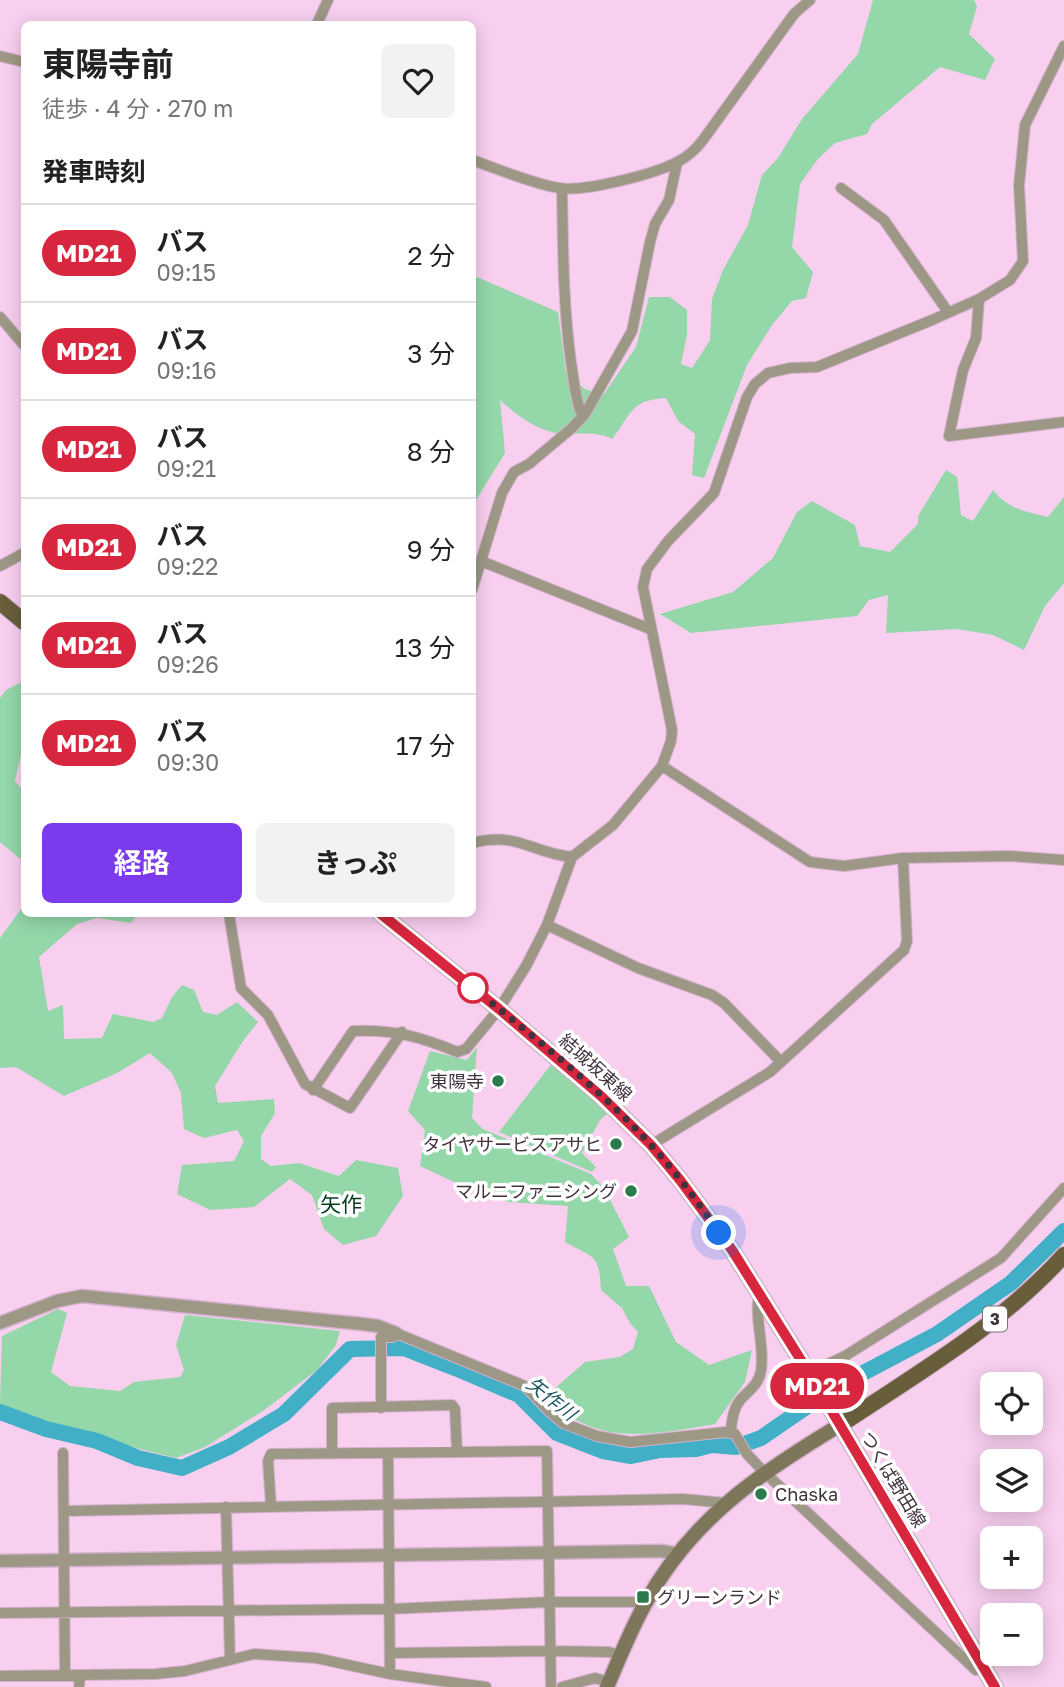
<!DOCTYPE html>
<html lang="ja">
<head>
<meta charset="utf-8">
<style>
  body { margin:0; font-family:"Golos Text","Noto Sans JP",sans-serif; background:#f2f2f2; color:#222; height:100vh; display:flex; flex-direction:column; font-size:26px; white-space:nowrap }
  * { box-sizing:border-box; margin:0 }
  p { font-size:23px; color:#767676 }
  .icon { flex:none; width:38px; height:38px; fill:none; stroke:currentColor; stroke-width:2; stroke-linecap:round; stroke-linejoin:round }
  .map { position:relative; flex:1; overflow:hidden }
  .side { position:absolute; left:21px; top:21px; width:455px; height:896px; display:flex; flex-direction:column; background:#fff; border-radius:10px; box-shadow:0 4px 18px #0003 }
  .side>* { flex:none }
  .badge { padding:0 14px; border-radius:23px; font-size:24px; line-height:46px }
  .tools { position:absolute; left:980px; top:1372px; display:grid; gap:14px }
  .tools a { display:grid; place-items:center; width:63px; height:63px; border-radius:10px; background:#fff; box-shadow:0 4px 18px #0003; font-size:35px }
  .you { position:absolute; width:35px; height:35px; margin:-18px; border:5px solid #fff; border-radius:50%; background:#1a73e8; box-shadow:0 0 0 10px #1a73e833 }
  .map>.badge { position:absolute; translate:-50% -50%; box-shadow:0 0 0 4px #fff }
  h2 { padding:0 21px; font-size:26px; line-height:63px }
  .round { display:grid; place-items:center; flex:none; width:74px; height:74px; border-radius:10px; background:#f2f2f2 }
  .overview { display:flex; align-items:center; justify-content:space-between; height:119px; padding:0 21px }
  h1 { font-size:33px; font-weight:700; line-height:52px }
  .button { display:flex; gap:14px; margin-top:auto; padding:14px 21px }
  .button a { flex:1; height:80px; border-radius:10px; background:#7c3aed; color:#fff; font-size:28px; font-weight:700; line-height:80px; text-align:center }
  .button a+a { background:#f2f2f2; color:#222 }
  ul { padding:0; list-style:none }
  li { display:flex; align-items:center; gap:21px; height:98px; padding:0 21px; border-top:2px solid #e0e0e0 }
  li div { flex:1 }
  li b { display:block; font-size:26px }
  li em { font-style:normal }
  li .badge { min-width:77px; font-weight:700; text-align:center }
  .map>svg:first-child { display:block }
  .green { fill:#94d7a9 }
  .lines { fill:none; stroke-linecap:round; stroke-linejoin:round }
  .river { stroke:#41b0c6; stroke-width:16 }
  .minor-casing { stroke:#d3b0cc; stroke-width:12 }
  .tertiary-casing { stroke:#d3b0cc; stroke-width:15 }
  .secondary-casing { stroke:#d3b0cc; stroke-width:17 }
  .primary-casing { stroke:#d3b0cc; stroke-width:18 }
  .minor { stroke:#9d9885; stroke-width:10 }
  .tertiary { stroke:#9d9885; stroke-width:12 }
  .secondary { stroke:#7e765b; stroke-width:14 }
  .primary { stroke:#685e3c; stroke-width:16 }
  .line-casing { stroke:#fff; stroke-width:16 }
  .line { stroke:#d7263d; stroke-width:10 }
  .walk { stroke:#41323e; stroke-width:7; stroke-dasharray:0 12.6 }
  .stop-dot { fill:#fff; stroke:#d7263d; stroke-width:3.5 }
  .poi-dot { fill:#2b7a4b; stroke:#fff; stroke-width:2.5 }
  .labels { text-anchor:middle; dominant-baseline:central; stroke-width:7; stroke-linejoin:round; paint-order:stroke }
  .shield { fill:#fff; stroke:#7a7078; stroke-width:2 }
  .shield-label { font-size:16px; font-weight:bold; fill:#41323e }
  .street-label { font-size:18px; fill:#41323e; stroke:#fff }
  .poi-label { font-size:18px; fill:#41323e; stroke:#fff; text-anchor:end }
  .water-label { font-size:19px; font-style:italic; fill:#195662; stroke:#fff }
  .quarter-label { font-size:21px; fill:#003c1d; stroke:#fff }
</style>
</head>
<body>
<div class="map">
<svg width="1064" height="1687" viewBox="0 0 1064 1687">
  <rect width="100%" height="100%" fill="#f8cfef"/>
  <!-- green -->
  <path class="green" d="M 873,0 L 974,0 L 977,6 L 969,34 L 995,59 L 985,80 L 940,67 L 872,124 L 867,134 L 835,143 L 818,159 L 800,184 L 792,247 L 813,272 L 806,298 L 792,301 L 772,325 L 747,365 L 704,478 L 692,475 L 695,434 L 678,421 L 666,398 C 630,400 632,414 612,439 C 593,429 571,437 551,432 C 532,427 514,413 500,400 L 505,453 L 473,505 L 472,275 L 558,312 L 566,373 L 585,389 L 604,394 L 636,347 L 649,297 L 670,297 L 687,310 L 687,335 L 681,364 L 692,368 L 710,340 L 712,299 L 723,270 L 748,225 L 762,175 L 778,158 L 802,119 L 858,54 Z
    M 946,470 L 957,477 L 961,515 L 973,521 L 993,490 C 1008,509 1026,512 1048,517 L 1064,497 L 1064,583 L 1045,606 L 1024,650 L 993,635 L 957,629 L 886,633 L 888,595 L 869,600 L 857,616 L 691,633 L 660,614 L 733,592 L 773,558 L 797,512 L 812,501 L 855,525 L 860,546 L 890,552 L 918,524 L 918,516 Z
    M 24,681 L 24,741 L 15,781 L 24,792 L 24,862 L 0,842 L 0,698 L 6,690 Z
    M 24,905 L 24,914 L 138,914 L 131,923 L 97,918 L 77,924 L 39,957 L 48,1011 L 63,1005 L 64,1039 L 102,1038 L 113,1014 L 153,1022 L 162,1018 L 172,997 L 182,985 L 194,990 L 203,1012 L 217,1015 L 237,1002 L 258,1022 L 243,1041 L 215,1086 L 218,1103 L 274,1099 L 275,1113 L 261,1136 L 261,1159 L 271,1166 L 299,1163 L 339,1176 L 356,1160 L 398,1168 L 403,1196 L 376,1236 L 343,1245 L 324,1229 L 312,1195 L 290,1179 L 254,1207 L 210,1210 L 177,1194 L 182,1165 L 234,1161 L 244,1141 L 237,1130 L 204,1138 L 184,1129 L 181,1093 L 172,1073 L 150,1053 L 117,1073 L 64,1096 L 16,1067 L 0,1068 L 0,938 Z
    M 477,1047 L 472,1118 L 483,1129 L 591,1174 L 604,1188 L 629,1237 L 613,1249 L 626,1286 L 649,1286 L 676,1342 L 709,1365 L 752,1350 L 745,1382 L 715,1424 C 652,1435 595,1448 546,1396 L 585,1362 L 620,1357 L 633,1349 L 638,1332 L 630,1323 L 622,1308 L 601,1290 C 599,1253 595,1259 565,1242 L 568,1206 L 509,1202 L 469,1189 L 420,1166 L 425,1130 L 408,1111 L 430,1051 L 467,1060 Z
    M 553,1062 L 609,1112 L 600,1120 L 582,1153 L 596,1167 L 592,1172 L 499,1132 Z
    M 58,1309 L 67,1313 L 51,1372 L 70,1386 L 120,1391 L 134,1382 L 180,1377 L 184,1370 L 176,1345 L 185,1315 L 340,1331 L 336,1345 L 317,1370 L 263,1411 L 205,1447 L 176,1458 L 45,1425 L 0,1404 L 2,1336 Z"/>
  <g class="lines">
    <!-- river -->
    <path class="river" d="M 0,1412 L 46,1429 L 97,1441 L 138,1458 L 182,1468 L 229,1447 L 284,1414 L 350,1349 L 404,1348 L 455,1368 L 519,1395 L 557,1433 L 603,1451 L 631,1456 L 660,1450 L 696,1449 L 712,1445 L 736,1447 L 761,1438 L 831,1390 L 937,1334 L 1011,1283 L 1064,1231"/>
    <!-- minor casing -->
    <g class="minor-casing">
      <path id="minor" d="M 317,24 L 328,0
        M 0,56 L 24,62
        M 472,160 C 501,170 530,183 559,188 C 585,192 656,174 679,161 C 689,156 696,149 703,140 L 794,14 L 810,0
        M 562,188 C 563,247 563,305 571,362 C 574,380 575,399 582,415
        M 841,188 L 884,220 L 948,312
        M 979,299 L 976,338 L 963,370 L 949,436 L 1064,422
        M 0,317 L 24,345
        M 481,561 L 650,629
        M 0,566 L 24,553
        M 472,590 L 502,493 L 514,472 L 529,464 L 572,428 L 585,414 L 632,331 L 650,242 L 655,224 L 669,200 L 677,163
        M 662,766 L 810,862 L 844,866 L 903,858 L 1010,856 L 1064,860
        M 472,843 C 518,831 531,853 572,857
        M 229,914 L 241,988 L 268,1015 L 305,1084 L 350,1108 L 402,1032
        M 547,925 L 638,968 L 712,995 L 724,1003 L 781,1062
        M 313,1090 L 353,1031 C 392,1029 422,1037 457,1052 L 466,1049 L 499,1009 L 526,966 L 547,925 L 572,857 L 613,825 L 662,766 L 671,741 L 672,730 L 643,587 L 647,569 L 668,541 L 714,493 L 747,397 L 755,384 L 768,373 L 790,368 L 817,367 L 932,320 L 979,299 L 1010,280 L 1023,261 L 1019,185 L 1025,125 L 1064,46
        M 651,1145 L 770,1072 L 904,950 L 907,941 L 903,858
        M 809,1373 L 845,1356 L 1001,1258 L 1064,1188
        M 381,1408 L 381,1337 L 393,1337 L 396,1333 L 525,1386 L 551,1413 L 563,1423 L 597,1436 L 630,1442 L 726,1432 L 735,1434 L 747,1454 L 764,1472 L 976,1670 L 983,1669
        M 731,1433 C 731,1421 734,1405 743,1397 C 751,1389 759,1383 761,1371 C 765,1345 754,1319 759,1294
        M 63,1453 L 65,1675
        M 332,1453 L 332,1408 L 452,1405 L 455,1409 L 457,1452
        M 388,1453 L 390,1674
        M 271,1506 L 268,1461 L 271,1454 L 547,1451 L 551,1687
        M 226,1507 L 230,1660
        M 64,1511 L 683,1499 L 726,1503
        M 0,1613 L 389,1609 L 550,1602 L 636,1602 L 645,1604
        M 390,1653 L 551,1651 L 609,1652 L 620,1655
        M 0,1676 L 155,1674 L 185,1671 L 254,1654 L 316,1658 L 390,1674 L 486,1687
        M 79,1687 L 80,1676
        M 562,1687 L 595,1678 L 609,1682"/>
    </g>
    <!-- tertiary casing -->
    <g class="tertiary-casing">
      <path id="tertiary" d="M 0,1323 L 57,1301 L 82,1296 L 362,1324 L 378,1326 L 396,1333
        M 0,1561 L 662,1551 L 679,1554"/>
    </g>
    <!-- secondary casing -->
    <g class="secondary-casing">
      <path id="secondary" d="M 607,1687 C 619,1659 630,1631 645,1604 C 691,1519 760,1473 840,1425"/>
    </g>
    <!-- primary casing -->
    <g class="primary-casing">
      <path id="primary" d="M 0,602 L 24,622
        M 381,914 L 499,1009 L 601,1096 L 651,1145 L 680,1180 L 732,1250 L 814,1381 L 995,1687
        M 840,1425 C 918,1373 1001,1325 1064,1255"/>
    </g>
    <!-- minor -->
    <use href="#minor" class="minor"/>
    <!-- tertiary -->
    <use href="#tertiary" class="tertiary"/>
    <!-- secondary -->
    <use href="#secondary" class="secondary"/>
    <!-- primary -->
    <use href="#primary" class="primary"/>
  </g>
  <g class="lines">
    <!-- line casing -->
    <g class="line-casing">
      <path id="line" d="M 381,914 L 499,1009 L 601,1096 L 651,1145 L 680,1180 L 732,1250 L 814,1381 L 995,1687"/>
    </g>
    <!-- line -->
    <use href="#line" class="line"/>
    <!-- walk -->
    <path class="walk" d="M 473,988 C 534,1037 597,1086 650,1144 C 675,1171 698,1202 719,1233"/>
  </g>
  <!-- markers -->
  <circle class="stop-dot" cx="473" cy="988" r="14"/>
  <g class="poi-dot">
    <circle cx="498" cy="1081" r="7"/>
    <circle cx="616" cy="1144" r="7"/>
    <circle cx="631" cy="1191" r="7"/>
    <circle cx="761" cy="1494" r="7"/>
    <rect x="636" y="1590" width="14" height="14" rx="3.5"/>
  </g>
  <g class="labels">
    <!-- shield labels -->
    <rect class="shield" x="983" y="1306.5" width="24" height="25" rx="5"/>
    <g class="shield-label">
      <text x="995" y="1319">3</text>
    </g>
    <!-- street labels -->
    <g class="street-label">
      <text transform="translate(596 1067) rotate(42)">結城坂東線</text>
      <text transform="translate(894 1479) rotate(59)">つくば野田線</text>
    </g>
    <!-- poi labels -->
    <g class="poi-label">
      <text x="484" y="1081">東陽寺</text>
      <text x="602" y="1144">タイヤサービスアサヒ</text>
      <text x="617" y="1191">マルニファニシング</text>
      <text x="775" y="1494" text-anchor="start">Chaska</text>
      <text x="657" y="1597" text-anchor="start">グリーンランド</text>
    </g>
    <!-- water labels -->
    <g class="water-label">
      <text transform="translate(552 1398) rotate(38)">矢作川</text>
    </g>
    <!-- quarter labels -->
    <g class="quarter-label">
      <text x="341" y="1204">矢作</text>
    </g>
  </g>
</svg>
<div class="tools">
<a><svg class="icon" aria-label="locate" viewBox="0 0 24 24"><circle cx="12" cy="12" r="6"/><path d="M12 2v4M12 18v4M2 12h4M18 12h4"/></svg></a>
<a><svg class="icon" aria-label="layers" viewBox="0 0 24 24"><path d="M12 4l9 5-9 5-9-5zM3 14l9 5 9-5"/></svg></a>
<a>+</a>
<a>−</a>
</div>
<div class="you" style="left:719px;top:1233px"></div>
<b class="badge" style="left:817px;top:1386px;background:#d7263d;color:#fff">MD21</b>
<section class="side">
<div class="overview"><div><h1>東陽寺前</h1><p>徒歩 · 4 分 · 270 m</p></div><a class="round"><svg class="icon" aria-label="heart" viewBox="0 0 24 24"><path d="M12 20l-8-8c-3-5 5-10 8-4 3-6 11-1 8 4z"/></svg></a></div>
<h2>発車時刻</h2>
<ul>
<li><span class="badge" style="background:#d7263d;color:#fff">MD21</span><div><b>バス</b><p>09:15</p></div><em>2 分</em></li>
<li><span class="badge" style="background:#d7263d;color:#fff">MD21</span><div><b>バス</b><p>09:16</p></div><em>3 分</em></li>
<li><span class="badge" style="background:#d7263d;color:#fff">MD21</span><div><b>バス</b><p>09:21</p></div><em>8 分</em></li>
<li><span class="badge" style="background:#d7263d;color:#fff">MD21</span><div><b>バス</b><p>09:22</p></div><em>9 分</em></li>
<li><span class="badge" style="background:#d7263d;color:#fff">MD21</span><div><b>バス</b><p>09:26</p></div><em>13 分</em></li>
<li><span class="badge" style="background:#d7263d;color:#fff">MD21</span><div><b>バス</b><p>09:30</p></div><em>17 分</em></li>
</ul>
<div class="button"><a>経路</a><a>きっぷ</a></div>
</section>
</div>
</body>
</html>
